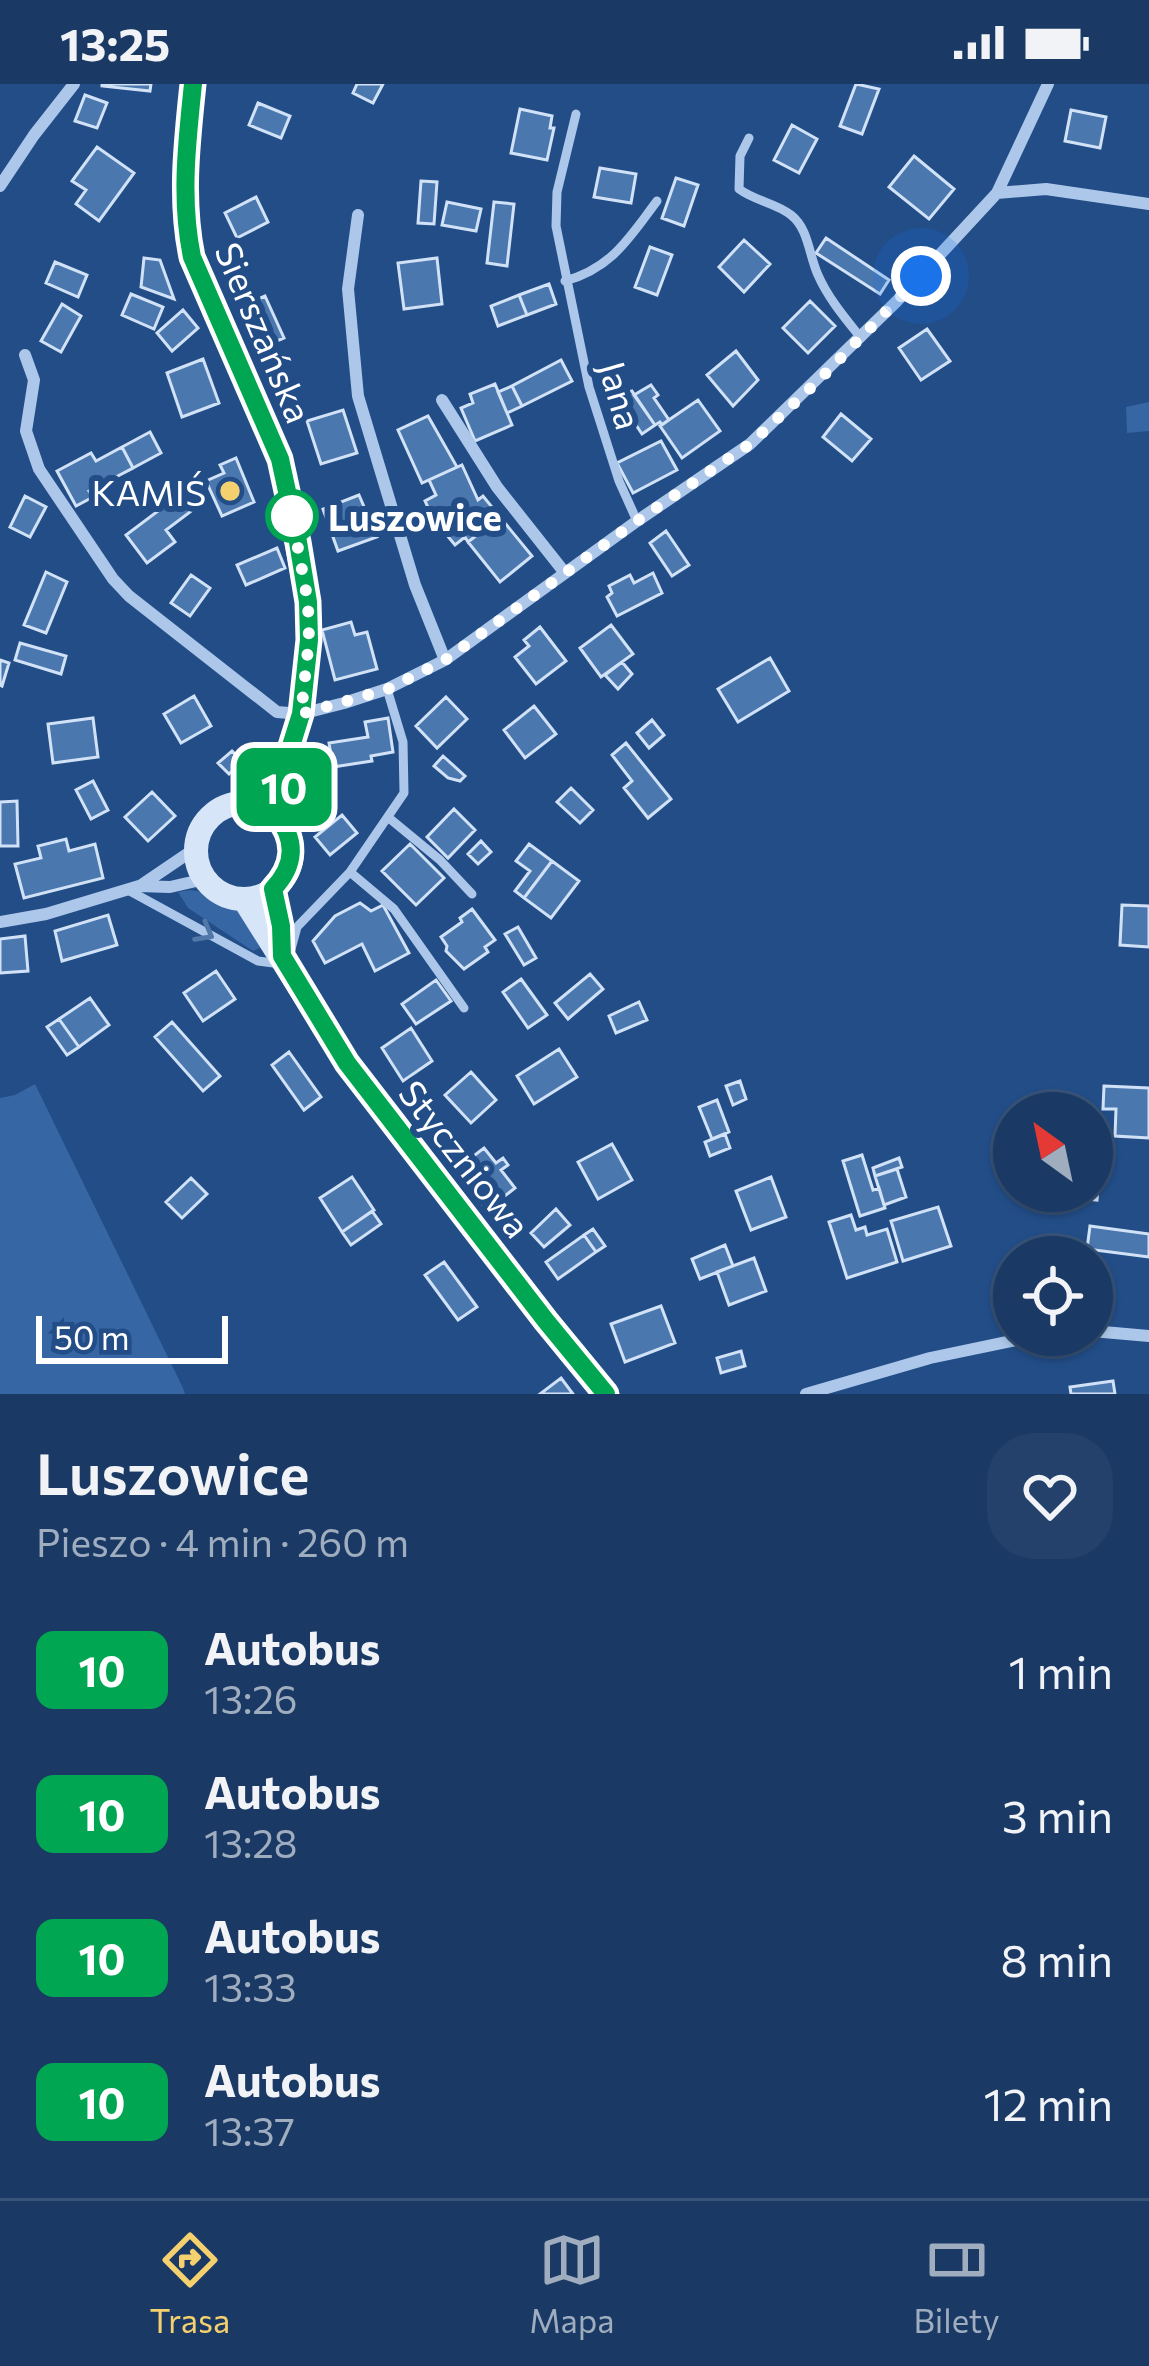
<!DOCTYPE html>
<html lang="pl">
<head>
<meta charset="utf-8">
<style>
  body { margin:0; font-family:Commissioner,sans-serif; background:#23416b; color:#f1f3f6; height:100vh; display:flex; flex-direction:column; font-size:45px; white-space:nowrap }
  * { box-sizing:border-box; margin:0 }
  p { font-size:39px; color:#9fadbf }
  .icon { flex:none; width:66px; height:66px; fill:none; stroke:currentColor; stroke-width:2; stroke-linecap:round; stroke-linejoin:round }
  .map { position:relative; height:1310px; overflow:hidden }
  .panel { display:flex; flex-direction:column; background:#1a3a65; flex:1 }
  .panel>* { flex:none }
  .badge { padding:0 24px; border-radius:18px; font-size:42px; line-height:78px }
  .needle { width:78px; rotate:327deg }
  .controls { position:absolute; left:993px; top:1008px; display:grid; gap:24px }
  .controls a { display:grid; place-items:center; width:120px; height:120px; border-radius:50%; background:#1a3a65; box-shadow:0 3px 9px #0004,0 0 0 3px #385479; font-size:60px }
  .scale { position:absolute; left:36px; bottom:30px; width:192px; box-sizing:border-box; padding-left:12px; border:6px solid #fff; border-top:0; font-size:33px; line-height:42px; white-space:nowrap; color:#fff; -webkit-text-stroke:9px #224d87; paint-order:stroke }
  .you { position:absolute; width:60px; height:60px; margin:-30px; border:9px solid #fff; border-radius:50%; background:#1a73e8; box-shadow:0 0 0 18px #1a73e833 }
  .map>.badge { position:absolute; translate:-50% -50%; box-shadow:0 0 0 6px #fff }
  .round { display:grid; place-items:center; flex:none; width:126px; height:126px; border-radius:48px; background:#23416b }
  .summary { display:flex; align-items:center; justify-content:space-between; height:204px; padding:0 36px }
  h1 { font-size:57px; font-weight:600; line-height:90px }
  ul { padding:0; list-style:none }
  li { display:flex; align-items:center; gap:36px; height:144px; padding:0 36px }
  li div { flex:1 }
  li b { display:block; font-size:45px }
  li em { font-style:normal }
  li .badge { min-width:132px; font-weight:700; text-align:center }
  .status { display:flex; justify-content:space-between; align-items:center; height:84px; padding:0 60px; background:#1a3a65; direction:ltr }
  .status svg { height:33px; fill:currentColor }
  .menu { display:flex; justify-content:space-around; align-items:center; height:168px; border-top:3px solid #385479; background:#1a3a65; font-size:33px; color:#9fadbf }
  .menu a { display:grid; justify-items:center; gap:6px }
  .menu .on { color:#f5d06f }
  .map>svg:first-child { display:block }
  .green { fill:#3666a4 }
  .building { fill:#4b77af; stroke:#d1e2f7; stroke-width:3 }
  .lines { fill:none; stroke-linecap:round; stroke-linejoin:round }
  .lane { stroke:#acc7e9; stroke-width:9 }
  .street { stroke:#acc7e9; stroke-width:12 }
  .secondary { stroke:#d7e5f8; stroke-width:24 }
  .oneway { stroke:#5278a9 }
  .line-casing { stroke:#fff; stroke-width:27 }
  .line { stroke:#00a651; stroke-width:18 }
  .walk { stroke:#fff; stroke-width:12; stroke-dasharray:0 21.6 }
  .poi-dot { fill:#f5d06f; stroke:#224d87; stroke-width:4.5 }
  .stop-dot { fill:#fff; stroke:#00a651; stroke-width:6 }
  .labels { text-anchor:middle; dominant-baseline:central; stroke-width:12; stroke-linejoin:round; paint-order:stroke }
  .street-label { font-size:36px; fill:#fff; stroke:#224d87 }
  .poi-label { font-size:36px; fill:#fff; stroke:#224d87; text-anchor:end }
  .stop-label { font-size:36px; font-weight:bold; fill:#fff; stroke:#224d87; text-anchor:start }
</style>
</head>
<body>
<div class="status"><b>13:25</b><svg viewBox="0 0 49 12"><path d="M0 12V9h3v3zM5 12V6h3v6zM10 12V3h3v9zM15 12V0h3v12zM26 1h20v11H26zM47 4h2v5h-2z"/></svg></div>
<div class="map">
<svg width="1149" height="1310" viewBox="0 0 1149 1310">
  <rect width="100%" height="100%" fill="#224d87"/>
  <!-- green -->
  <path class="green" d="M 1149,318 L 1149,347 L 1127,349 L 1126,323 Z
    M 190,806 C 233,811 242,827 260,864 L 253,867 L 188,824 L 178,808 Z
    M 35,1000 L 183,1304 L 185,1310 L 0,1310 L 0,1014 L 15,1011 Z"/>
  <!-- building -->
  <path class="building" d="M 102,0 L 151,0 L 150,7 L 102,2 Z
    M 357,0 L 383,0 L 373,19 L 353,9 Z
    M 856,0 L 879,5 L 862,50 L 840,42 Z
    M 85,11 L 107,19 L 97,44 L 75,37 Z
    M 258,19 L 290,32 L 281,54 L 249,41 Z
    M 520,25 L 552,32 L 550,44 L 554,44 L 547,76 L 511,69 Z
    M 1071,26 L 1106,33 L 1100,64 L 1065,57 Z
    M 792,41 L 817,55 L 799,89 L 774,76 Z
    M 97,63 L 134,89 L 99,137 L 76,120 L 86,106 L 72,97 Z
    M 914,72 L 954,105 L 929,135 L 889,103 Z
    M 600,84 L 636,90 L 631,119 L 594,113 Z
    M 676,94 L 698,101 L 684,142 L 662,134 Z
    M 421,97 L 437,98 L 434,140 L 418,139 Z
    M 256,113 L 268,138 L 237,154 L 225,129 Z
    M 447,118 L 481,125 L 476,147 L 442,141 Z
    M 494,118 L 514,120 L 507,182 L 487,179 Z
    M 826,154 L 889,196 L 880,210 L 816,169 Z
    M 744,156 L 770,180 L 744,208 L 719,183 Z
    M 650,163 L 672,171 L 657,211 L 635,203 Z
    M 144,174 L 160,176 L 174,215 L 141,203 Z
    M 437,174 L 442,220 L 404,225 L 398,179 Z
    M 55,178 L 87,191 L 78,213 L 46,199 Z
    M 549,200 L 556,220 L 527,231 L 519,211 Z
    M 131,210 L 163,223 L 154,245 L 122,231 Z
    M 519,211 L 527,231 L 498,242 L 491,222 Z
    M 265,212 L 284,254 L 261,264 L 242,222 Z
    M 810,217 L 835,242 L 808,269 L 783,244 Z
    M 62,220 L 81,232 L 61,268 L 41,257 Z
    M 183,226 L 198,244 L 172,267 L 157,249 Z
    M 927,245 L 950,277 L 921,296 L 899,264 Z
    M 736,267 L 758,296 L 733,322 L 707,291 Z
    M 203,275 L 219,319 L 182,333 L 167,289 Z
    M 561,276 L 572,297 L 522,322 L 512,302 Z
    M 495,300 L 512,341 L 475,357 L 461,324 L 473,319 L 470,310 Z
    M 651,301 L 658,311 L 654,314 L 669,336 L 662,341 L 660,338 L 655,341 L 634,311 Z
    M 512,302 L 522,322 L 507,329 L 498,308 Z
    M 632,307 L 655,341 L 642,350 L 616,311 Z
    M 698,316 L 720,347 L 682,374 L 660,342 Z
    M 343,326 L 357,369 L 321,380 L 307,337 Z
    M 841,330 L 871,355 L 852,377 L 823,353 Z
    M 428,332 L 457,383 L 422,399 L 398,346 Z
    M 150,348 L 161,369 L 133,384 L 122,363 Z
    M 661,357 L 677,386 L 633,409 L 617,379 Z
    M 122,363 L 133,384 L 89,407 L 93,413 L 76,422 L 57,387 L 91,369 L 96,377 Z
    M 236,374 L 254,418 L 222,432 L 206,397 L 224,389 L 220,381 Z
    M 462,381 L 478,416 L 483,412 L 500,433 L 468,458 L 465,453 L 455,461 L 441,444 L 438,445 L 425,417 L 436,411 L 429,396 Z
    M 182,409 L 194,425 L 166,446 L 175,458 L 147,479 L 126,451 Z
    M 359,411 L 377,453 L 338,467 L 323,425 Z
    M 25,412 L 46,423 L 30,453 L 10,443 Z
    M 500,433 L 532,472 L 500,498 L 468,458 Z
    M 666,447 L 689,481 L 672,492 L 650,459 Z
    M 277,464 L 285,484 L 246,501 L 237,481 Z
    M 46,488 L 67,498 L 46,549 L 24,541 Z
    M 653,489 L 662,509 L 617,532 L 607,513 L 612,509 L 609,502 L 630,491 L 634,499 Z
    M 191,491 L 210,504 L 190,532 L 171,519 Z
    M 351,538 L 355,551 L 367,548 L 377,585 L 335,596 L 322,546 Z
    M 611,541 L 633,570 L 601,593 L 580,564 Z
    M 540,543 L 566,577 L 536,600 L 515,573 L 529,562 L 524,556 Z
    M 20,559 L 66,572 L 61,590 L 15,576 Z
    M 770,574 L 789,607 L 738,638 L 718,605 Z
    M 0,576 L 9,579 L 2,602 L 0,601 Z
    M 622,578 L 632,590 L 618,605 L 605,591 Z
    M 194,612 L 211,642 L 181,659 L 164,630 Z
    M 446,613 L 467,635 L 437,664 L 416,642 Z
    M 534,622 L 556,650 L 525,674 L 504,646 Z
    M 93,634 L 98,673 L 53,679 L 48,640 Z
    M 388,634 L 393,668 L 371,672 L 372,677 L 333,683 L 329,659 L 368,653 L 365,638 Z
    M 652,636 L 664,651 L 649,664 L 637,649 Z
    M 626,659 L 671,715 L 648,734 L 624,704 L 632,697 L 612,671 Z
    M 232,667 L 243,678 L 229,690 L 218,679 Z
    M 443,672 L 465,692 L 460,697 L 448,694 L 434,682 Z
    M 93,697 L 108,726 L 91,735 L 76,706 Z
    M 571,704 L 593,726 L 580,739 L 557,718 Z
    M 152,708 L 175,732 L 148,757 L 125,733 Z
    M 17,717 L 18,762 L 0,762 L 0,718 Z
    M 454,725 L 475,746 L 448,774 L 427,753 Z
    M 342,731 L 357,749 L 330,771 L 315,753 Z
    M 66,755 L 69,767 L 95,760 L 103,794 L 24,814 L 15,780 L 41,774 L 38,762 Z
    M 481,757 L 491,768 L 478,780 L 468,770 Z
    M 410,760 L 444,794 L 416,821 L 382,787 Z
    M 529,760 L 552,777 L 524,814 L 515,807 L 530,787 L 516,777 Z
    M 552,777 L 579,797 L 551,834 L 524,814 Z
    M 360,819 L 371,827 L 383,821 L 409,869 L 375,887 L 362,860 L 325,879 L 313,857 L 335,832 Z
    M 1122,821 L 1149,822 L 1149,863 L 1120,861 Z
    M 472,825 L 495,856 L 485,863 L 488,868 L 464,885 L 446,867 L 447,862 L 441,853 L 462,838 L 460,834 Z
    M 108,831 L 117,861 L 62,877 L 55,847 Z
    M 518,843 L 536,874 L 524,881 L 505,850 Z
    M 25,852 L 28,887 L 0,889 L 0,855 Z
    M 216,887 L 235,915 L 203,937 L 184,909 Z
    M 590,890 L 603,905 L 568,935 L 555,919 Z
    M 521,895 L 547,931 L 528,944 L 503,908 Z
    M 436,896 L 451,917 L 416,940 L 402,920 Z
    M 90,914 L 109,941 L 79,963 L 59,935 Z
    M 639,918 L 647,936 L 616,949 L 609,932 Z
    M 59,935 L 79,963 L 67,971 L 47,943 Z
    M 172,938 L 220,992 L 203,1007 L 155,953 Z
    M 411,944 L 432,977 L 403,997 L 382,964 Z
    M 559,965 L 577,993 L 534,1020 L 517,992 Z
    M 289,968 L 321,1013 L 304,1026 L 272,981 Z
    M 471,988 L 496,1016 L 471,1039 L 445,1011 Z
    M 740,997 L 746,1015 L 733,1021 L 726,1002 Z
    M 1104,1002 L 1149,1004 L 1149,1054 L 1115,1052 L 1116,1025 L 1103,1025 Z
    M 717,1016 L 729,1048 L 712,1055 L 699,1023 Z
    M 725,1050 L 730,1064 L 710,1072 L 705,1058 Z
    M 612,1060 L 632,1096 L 598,1115 L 578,1078 Z
    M 484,1064 L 496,1079 L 503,1074 L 508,1081 L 501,1086 L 515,1104 L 487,1126 L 455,1086 Z
    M 862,1071 L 873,1106 L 879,1104 L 885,1124 L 860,1132 L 843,1077 Z
    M 899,1074 L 902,1083 L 875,1092 L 873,1084 Z
    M 897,1085 L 906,1113 L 884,1121 L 875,1092 Z
    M 1092,1092 L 1099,1093 L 1097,1116 L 1054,1112 L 1054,1107 L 1092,1107 Z
    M 352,1093 L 374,1126 L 342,1148 L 320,1114 Z
    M 771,1093 L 786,1133 L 751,1146 L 736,1107 Z
    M 191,1094 L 207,1110 L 182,1134 L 166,1118 Z
    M 938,1123 L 951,1162 L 903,1177 L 891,1137 Z
    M 556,1125 L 570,1141 L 544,1163 L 531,1149 Z
    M 372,1127 L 381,1140 L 351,1161 L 342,1148 Z
    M 851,1131 L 856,1146 L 865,1143 L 867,1151 L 887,1145 L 897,1178 L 847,1194 L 829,1138 Z
    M 1090,1142 L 1149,1150 L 1149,1173 L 1087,1165 Z
    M 593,1145 L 605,1162 L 596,1168 L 584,1151 Z
    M 584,1151 L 596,1168 L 558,1195 L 546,1178 Z
    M 725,1161 L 733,1182 L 700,1195 L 692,1175 Z
    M 754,1174 L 766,1207 L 729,1221 L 717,1188 Z
    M 444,1178 L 477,1223 L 458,1236 L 425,1191 Z
    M 661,1222 L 675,1259 L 625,1278 L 611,1240 Z
    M 741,1267 L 745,1282 L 721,1289 L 717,1274 Z
    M 561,1294 L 573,1310 L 540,1310 Z
    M 1113,1297 L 1115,1310 L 1071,1310 L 1070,1303 Z"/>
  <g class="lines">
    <!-- lane -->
    <path class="lane" d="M 576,30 L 557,108 L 556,142 L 589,303 L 619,397 L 637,437
      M 749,54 L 740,72 L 739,105 C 755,117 776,119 791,131 C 809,145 809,172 818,191 C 828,214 845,234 861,254
      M 565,197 C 612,184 629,154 657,117
      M 389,734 L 440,776 L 472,810
      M 350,788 L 394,825 L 464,924
      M 128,806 L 258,877 L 281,880
      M 291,865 L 297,843 L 350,788 L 404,709 L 403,658 L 387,605"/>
    <!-- street -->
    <path class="street" d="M 0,102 L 34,51 L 74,0
      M 997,109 L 1046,105 L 1149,120
      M 358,131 L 348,205 L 358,312 L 415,501 L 445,576
      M 25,271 L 34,296 L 26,347 L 39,385 L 113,495 L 129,512 L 277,628 L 301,630 L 344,619 L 387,605 L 445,576 L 637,437 L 750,360 L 896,218 L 997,109 L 1048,0
      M 442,316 L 497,403 L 565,489
      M 140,802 L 196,764
      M 0,838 L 46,830 L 139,802 L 170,803 L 205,795
      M 1092,1247 L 1149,1252
      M 806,1310 L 930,1274 L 1040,1251"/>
    <!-- secondary -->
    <path class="secondary" d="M 193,0 C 188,58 179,115 192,173 L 280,375 L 308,518 L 309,556 L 301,630 L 291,662 L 277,732
      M 243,718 L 291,662
      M196 767a48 48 0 1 1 96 0a48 48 0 1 1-96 0Z
      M 273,805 L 281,842 L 282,872
      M 244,815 L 347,979 L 570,1268 L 606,1310"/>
  </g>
  <!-- one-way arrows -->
  <defs><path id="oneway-chevron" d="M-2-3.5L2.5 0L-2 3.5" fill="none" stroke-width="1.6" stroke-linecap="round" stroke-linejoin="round" transform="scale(3)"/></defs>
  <use class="oneway" href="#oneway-chevron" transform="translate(205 849) rotate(29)"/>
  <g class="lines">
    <!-- line casing -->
    <g class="line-casing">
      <path id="line" d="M 193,0 C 187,58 180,115 192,173 L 280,375 L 298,458 L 308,518 L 309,556 L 301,630 L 291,662 L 277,732 C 297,757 295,782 273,805 L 281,842 L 282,872 L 347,979 L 546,1237 L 606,1310"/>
    </g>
    <!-- line -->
    <use href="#line" class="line"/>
    <!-- walk -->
    <path class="walk" d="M 292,432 L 289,416 L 308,518 L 309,556 L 301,630 L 388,605 L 445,576 L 637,437 L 750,360 L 819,296 L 921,192"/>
  </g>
  <!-- markers -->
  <circle class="poi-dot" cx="230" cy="407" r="12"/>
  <circle class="stop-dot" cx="292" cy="432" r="24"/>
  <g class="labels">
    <!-- street labels -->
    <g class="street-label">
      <text transform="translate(265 248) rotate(67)">Sierszańska</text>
      <text transform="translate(622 311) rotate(74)">Jana</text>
      <text transform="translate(466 1074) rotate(52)">Styczniowa</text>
    </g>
    <!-- poi labels -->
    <g class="poi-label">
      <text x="206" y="407">KAMIŚ</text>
    </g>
    <!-- stop labels -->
    <g class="stop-label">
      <text x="328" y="432">Luszowice</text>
    </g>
  </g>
</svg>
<div class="controls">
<a><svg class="needle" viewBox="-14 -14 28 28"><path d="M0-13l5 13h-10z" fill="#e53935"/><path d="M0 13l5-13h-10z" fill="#9fadbf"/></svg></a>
<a><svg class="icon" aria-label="locate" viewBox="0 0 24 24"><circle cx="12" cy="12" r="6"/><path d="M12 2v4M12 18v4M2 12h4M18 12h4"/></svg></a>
</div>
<div class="scale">50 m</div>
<div class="you" style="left:921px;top:192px"></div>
<b class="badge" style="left:284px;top:703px;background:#00a651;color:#fff">10</b>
</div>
<section class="panel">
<div class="summary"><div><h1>Luszowice</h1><p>Pieszo · 4 min · 260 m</p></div><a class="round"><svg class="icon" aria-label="heart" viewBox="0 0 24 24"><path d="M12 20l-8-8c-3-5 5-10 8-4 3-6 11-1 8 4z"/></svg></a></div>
<ul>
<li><span class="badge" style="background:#00a651;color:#fff">10</span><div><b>Autobus</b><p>13:26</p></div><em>1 min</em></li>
<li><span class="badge" style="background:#00a651;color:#fff">10</span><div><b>Autobus</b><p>13:28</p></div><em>3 min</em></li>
<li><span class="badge" style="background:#00a651;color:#fff">10</span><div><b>Autobus</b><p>13:33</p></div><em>8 min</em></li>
<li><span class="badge" style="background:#00a651;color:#fff">10</span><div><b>Autobus</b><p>13:37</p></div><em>12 min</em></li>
</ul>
</section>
<nav class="menu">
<a class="on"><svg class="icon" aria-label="directions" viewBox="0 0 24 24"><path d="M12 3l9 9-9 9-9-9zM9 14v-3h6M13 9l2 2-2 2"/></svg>Trasa</a>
<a><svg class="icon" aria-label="map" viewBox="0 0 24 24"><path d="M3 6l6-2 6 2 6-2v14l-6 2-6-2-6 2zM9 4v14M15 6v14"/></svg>Mapa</a>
<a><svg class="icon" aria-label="tickets" viewBox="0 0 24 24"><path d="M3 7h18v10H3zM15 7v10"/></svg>Bilety</a>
</nav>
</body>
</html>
